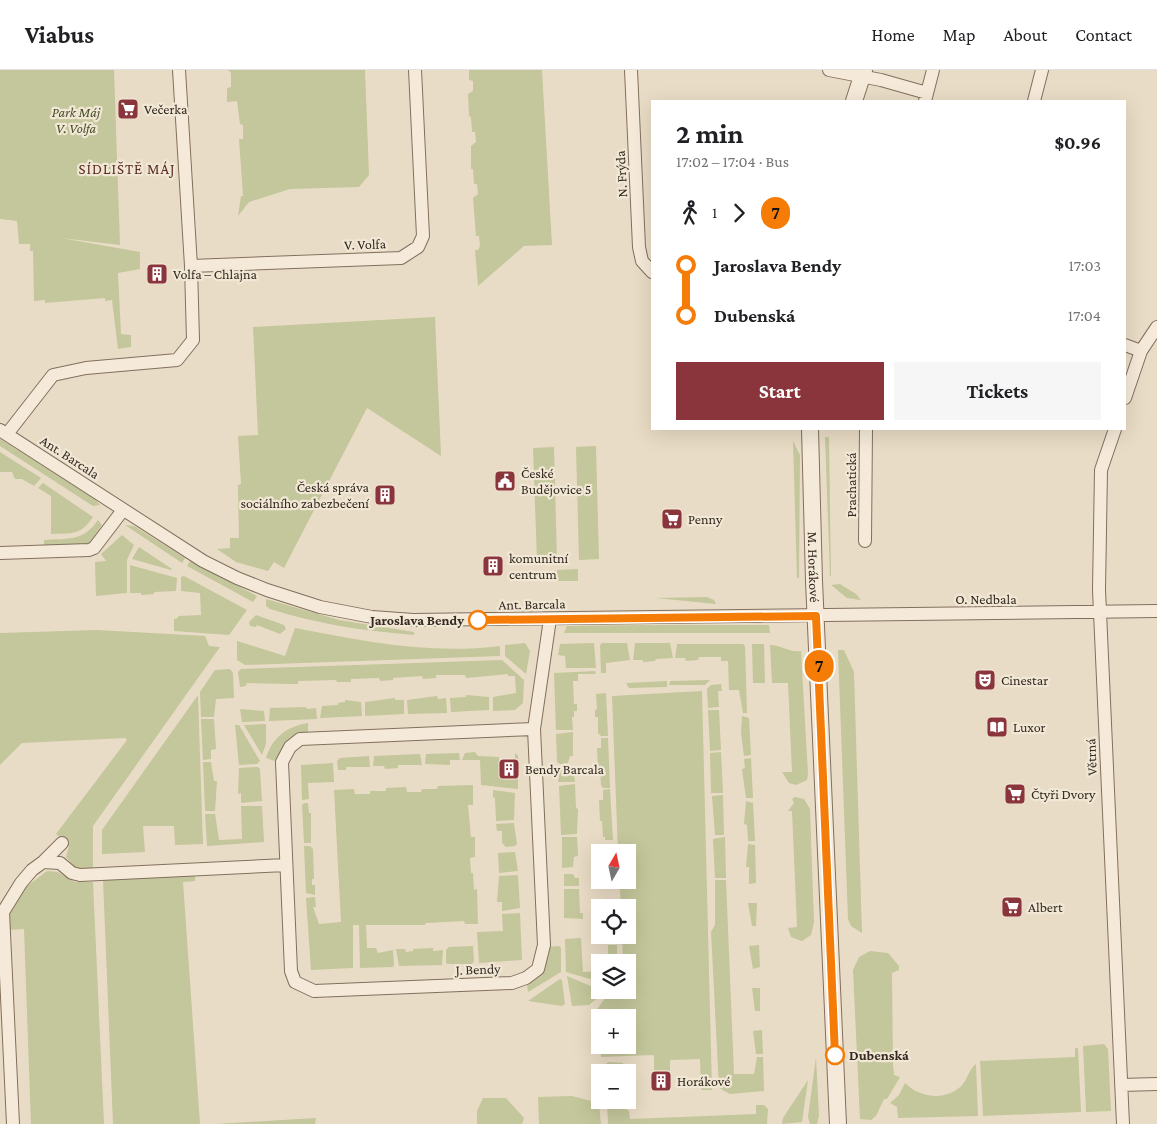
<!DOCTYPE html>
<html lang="en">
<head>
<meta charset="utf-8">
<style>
  body { margin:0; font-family:"Crimson Pro",serif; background:#f6f6f6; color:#202124; height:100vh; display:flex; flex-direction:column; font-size:19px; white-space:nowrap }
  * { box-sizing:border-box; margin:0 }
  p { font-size:16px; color:#757577 }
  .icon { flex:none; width:28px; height:28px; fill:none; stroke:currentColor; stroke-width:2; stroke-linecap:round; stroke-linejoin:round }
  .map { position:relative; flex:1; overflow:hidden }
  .panel { position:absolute; left:651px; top:30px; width:475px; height:330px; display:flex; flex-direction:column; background:#fff; border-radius:0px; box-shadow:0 5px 20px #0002 }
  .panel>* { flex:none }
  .badge { padding:0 10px; border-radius:16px; font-size:18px; line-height:32px }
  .needle { width:32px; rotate:9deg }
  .fabs { position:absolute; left:591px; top:774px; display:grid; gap:10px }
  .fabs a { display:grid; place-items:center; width:45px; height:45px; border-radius:0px; background:#fff; box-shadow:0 5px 20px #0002; font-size:25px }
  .map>.badge { position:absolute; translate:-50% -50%; box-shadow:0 0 0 2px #fff }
  .legs { display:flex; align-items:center; gap:8px; height:55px; padding:0 25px; font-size:16px }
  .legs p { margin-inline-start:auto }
  .overview { display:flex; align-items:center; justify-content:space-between; height:85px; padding:0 25px }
  h1 { font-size:28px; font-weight:700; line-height:38px }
  .action { display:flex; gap:10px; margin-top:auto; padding:10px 25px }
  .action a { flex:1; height:58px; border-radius:0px; background:#8a353b; color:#fff; font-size:20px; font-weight:700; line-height:58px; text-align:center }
  .action a+a { background:#f6f6f6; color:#202124 }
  ul { padding:0 25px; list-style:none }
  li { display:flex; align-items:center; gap:18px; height:50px; font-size:19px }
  li i { display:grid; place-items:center; width:8px; height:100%; margin:0 6px; background:currentColor }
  li i::after { content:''; width:12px; height:12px; margin:-6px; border:4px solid; border-radius:50%; background:#fff }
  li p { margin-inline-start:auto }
  li:first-child i { background:linear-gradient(#0000 50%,currentColor 0) }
  li:last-child i { background:linear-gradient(currentColor 50%,#0000 0) }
  header { display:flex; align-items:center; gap:30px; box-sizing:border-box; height:70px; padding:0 25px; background:#fff; border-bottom:1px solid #e0e0e0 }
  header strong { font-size:24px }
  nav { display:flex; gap:28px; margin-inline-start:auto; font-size:18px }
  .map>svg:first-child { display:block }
  .green { fill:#c4c69b }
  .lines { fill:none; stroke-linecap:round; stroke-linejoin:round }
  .minor-casing { stroke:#826f5e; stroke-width:14 }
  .tertiary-casing { stroke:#826f5e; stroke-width:18 }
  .minor { stroke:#f5ead9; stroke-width:12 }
  .tertiary { stroke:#f5ead9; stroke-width:16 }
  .line-1-casing { stroke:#fff; stroke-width:11 }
  .line-1 { stroke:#f47c07; stroke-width:8 }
  .stop-1-dot { fill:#fff; stroke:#f47c07; stroke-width:2.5 }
  .labels { text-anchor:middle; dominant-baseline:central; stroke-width:4.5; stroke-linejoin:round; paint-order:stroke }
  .poi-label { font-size:14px; fill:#342820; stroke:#f1e7d5; text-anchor:start }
  .park-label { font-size:14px; font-style:italic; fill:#474e29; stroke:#f1e7d5 }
  .street-label { font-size:14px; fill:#342820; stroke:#f1e7d5 }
  .stop-label { font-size:14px; font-weight:bold; fill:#342820; stroke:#f1e7d5; text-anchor:end }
  .neighbourhood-label { font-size:15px; letter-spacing:1px; fill:#5c2c24; stroke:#f1e7d5 }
</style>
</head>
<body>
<header>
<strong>Viabus</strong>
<nav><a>Home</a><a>Map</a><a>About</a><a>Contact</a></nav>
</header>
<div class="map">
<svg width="1157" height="1054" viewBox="0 0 1157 1054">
  <rect width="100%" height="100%" fill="#e9dcc6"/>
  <!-- green -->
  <path class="green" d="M 0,0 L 114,0 L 120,175 L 61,168 L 140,182 L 140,199 L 118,203 L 121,264 L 131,265 L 131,277 L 118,279 L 112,230 L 105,231 L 105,228 L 45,233 L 45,230 L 34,231 L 33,181 L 30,181 L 30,174 L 19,174 L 17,151 L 0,149 Z
    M 228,0 L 365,0 L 369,105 L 359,117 L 290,119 L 249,132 L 238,146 L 241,126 L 243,126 L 239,69 L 243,69 L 243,55 L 240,54 L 237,31 L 227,32 L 227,18 L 231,17 L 231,3 Z
    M 469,0 L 542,0 L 552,175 L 524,176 L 478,216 L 475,180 L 478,180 L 480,176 L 479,166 L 476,166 L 473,128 L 478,124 L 477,114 L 474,114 L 473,99 L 471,99 L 471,76 L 476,72 L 475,62 L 472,62 L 471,47 L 469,46 L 468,24 L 473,21 L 473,11 L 469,10 Z
    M 435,247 L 441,386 L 367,338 L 284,498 L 274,492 L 268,501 L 236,492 L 217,479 L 230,478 L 230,468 L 239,468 L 238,415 L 241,414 L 238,366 L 258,365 L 253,257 Z
    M 825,367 L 829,367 L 831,506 L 830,506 Z
    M 0,368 L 94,428 L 100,435 L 93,436 L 0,376 Z
    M 793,371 L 800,385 L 799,508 L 797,508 Z
    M 596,376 L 599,489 L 579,490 L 576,377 Z
    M 554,377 L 557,491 L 537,491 L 533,378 Z
    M 0,382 L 41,408 L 34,416 L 22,409 L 15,409 L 12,402 L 0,402 Z
    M 43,413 L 93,447 C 80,466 72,463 51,464 L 51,426 L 38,418 Z
    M 98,450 L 102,455 L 89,474 L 44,477 L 44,470 C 68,468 83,472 98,450 Z
    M 125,455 L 134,456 L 185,488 L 182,493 Z
    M 122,465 L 134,475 L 127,490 L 127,523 L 96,526 L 95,492 L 106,491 L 101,484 Z
    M 139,477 L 172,499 L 171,500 L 132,489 Z
    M 190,491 L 257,526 L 253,532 L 187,496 Z
    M 130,495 L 177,508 L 176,521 L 154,522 L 154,524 L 141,525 L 141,523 L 130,523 Z
    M 578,499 L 578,511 L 557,511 L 557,500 Z
    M 184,506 L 247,540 L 229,565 L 174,561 L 174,549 L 178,548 L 178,546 L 201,545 L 200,523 L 181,521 L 181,507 Z
    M 840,514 L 856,524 L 861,530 L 847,528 L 831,515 Z
    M 707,527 L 714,530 L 716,534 L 656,528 Z
    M 266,529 L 339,550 L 414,562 L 414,565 C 364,561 317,554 270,539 L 266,536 Z
    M 256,545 L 284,555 L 286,559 L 280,564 L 257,555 L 256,557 L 250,556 L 249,552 Z
    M 645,555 L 769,555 L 770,563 L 564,563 L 567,556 Z
    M 295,558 C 363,571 430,585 500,576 L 500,586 L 245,595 L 237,590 L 237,571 L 285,586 Z
    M 97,560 L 205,566 L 209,576 L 220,577 L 93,756 L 93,799 L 76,798 L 66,787 L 69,776 L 56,764 L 127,670 L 125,668 L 22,673 L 0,695 L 0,563 Z
    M 525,573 L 530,581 L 526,604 L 505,586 L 505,575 Z
    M 594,573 L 596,598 L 566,598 L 565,586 L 558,585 L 560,574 Z
    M 602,573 L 627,573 L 630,590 L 606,593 L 606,603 L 601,603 L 600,575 Z
    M 635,573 L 670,573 L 673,588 L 656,589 L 655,591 L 643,592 L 643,590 L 633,590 Z
    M 677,574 L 743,574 L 745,576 L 747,643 L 743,643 L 739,620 L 729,620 L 728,591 L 721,591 L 721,587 L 699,587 L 698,590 L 686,591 L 685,588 L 675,588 Z
    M 752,574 L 764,574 L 765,613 L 753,613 Z
    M 770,575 C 782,575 789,583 801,581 L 808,704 L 807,710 L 796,715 L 789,713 L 782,702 L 792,702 L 788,613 L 772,613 Z
    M 838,580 L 844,580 L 854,602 L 862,863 L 851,856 L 848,849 Z
    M 502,590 L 524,610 L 523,633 L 515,640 L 493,641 L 493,627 L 516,623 L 515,606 L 508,606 L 508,604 L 466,608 L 465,605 L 436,605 L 436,608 L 423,609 L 422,606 L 393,608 L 393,610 L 380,611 L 379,608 L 351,609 L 351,612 L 337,612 L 336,610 L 298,611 L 298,614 L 292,614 L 247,613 L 246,616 L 240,617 L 238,602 L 241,599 Z
    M 230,599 L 233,603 L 234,628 L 216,629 L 214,647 L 201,647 L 200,622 L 215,600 Z
    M 595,601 L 596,604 L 578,604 L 578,611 L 573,611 L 574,634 L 577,634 L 577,641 L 574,641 L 574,647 L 572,647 L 573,660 L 556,660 L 554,603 Z
    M 710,610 L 705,615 L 669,615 L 670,611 Z
    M 667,611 L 667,617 L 629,618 L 626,613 Z
    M 721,614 L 722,621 L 718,621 L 719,637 L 708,638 L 707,619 L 711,615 Z
    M 702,621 L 712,1020 L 701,1020 L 700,989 L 670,990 L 670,1017 L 667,1017 L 666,1001 L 654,1001 L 654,985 L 601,987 L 600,975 L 628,975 L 628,948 L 600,948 L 600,968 L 599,946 L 595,942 L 611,920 L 628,920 L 628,892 L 623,892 L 622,865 L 628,865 L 628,838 L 621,837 L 619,810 L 628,810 L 628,782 L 618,782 L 612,626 Z
    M 606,623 L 608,666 L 601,666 L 598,663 L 598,647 L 595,647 L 595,640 L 597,639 L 596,624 Z
    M 198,625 L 203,774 L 175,775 L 174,756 L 143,756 L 145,782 L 102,784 L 102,760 Z
    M 466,625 L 489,627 L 489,640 L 451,642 L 450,628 L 466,627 Z
    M 437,626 L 438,629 L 446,628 L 447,643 L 408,644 L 407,630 Z
    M 395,628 L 395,630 L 404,630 L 404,644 L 365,646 L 365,632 Z
    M 345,630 L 361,632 L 362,646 L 320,648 L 322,636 L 338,635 L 338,633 L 345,632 Z
    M 306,637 L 307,639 L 316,638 L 317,649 L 269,651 L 270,638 Z
    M 240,639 L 264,641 L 265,651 L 242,652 Z
    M 708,640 L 719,640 L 721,680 L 710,681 Z
    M 742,646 L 749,648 L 751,685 L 744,686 L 741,663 Z
    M 201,649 L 214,649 L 216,679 L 211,680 L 211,689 L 203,690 Z
    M 308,653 L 308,663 L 285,673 L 275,691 L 266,688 C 272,668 287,656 308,653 Z
    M 266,654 L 266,674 L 262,685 L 244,655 Z
    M 235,655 L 239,655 L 260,691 L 257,694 L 239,695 Z
    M 573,662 L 573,686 L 570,686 L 568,693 L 560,694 L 557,692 L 556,664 Z
    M 601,668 L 608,668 L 610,718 L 603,718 L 601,715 L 600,699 L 598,699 L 597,678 L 601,678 Z
    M 475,682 L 478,686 L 499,687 L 499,706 L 515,705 L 515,683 L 518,686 L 518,719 L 481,715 L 480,690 L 462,690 L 465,683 Z
    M 721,682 L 723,723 L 711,723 L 710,683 Z
    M 459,683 L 460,690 L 450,690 L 450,695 L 425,694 L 426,684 Z
    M 420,684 L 422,695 L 398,695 L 398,698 L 385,699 L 384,696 L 373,696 L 374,686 Z
    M 369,686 L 370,697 L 346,697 L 346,700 L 338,700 L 337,691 L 340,688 Z
    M 751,688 L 753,728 L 746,728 L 742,699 L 745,698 L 744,689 Z
    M 203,692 L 211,692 L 214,711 L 217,711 L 215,741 L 205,741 Z
    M 333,693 L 334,712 L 308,713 L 309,729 L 302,730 L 301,695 Z
    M 258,697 L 260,699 L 262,731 L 241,733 L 241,723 L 238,724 L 239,698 Z
    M 560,700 L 574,700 L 575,712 L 558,712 Z
    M 575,714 L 576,738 L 578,739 L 577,764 L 561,765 L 559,716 Z
    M 473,715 L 473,735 L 468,735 L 471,767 L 475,767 L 475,787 L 470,788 L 471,803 L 473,803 L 474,820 L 477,819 L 478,854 L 465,854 L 464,851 L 426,853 L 425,855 L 366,855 L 367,878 L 376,878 L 378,883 L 393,880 L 394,895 L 393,897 L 360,898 L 359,855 L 353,855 L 353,898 L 311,900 L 306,828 L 315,827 L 316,837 L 313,837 L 319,854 L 341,852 L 334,720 L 354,719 L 355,724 L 370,724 L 370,721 L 386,721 L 386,718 L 406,717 L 407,722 L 421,722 L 422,719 L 437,719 L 438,716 Z
    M 610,719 L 613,770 L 605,770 L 605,767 L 603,767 L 602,751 L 600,751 L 599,730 L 603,730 L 603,720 Z
    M 493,720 L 515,723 L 514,750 L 496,751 L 495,728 L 493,727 Z
    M 723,725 L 724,765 L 715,765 L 712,726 Z
    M 795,727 L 804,729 L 810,739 L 814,852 L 811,865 L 802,871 L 791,867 L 788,858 L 797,857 L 792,741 L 788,741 L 794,733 L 792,729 Z
    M 746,731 L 753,733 L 755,771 L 748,771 L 747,755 L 744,754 Z
    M 304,733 L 308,733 L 309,743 L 311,743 L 311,773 L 304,773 L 302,735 Z
    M 241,736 L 262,736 L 264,772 L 207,776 L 205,744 L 215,744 L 219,770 L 242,769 Z
    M 514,753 L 517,774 L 515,776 L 506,777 L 502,773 L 502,761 L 497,761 L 496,754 Z
    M 562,767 L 577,767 L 578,786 L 574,787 L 573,797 L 562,798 Z
    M 725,767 L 726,808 L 715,808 L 713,769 Z
    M 748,774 L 755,775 L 756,813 L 749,814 L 749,797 L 746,797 Z
    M 304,776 L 310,776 L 313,779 L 314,809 L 312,809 L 312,815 L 315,815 L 315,825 L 306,823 Z
    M 515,782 L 518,801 L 499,803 L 498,783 Z
    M 47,801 L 58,802 L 75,812 L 93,812 L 104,1054 L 31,1054 L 24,859 L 7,860 C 12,822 18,824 47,801 Z
    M 195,804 L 195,811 L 183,812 L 200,1054 L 113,1054 L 103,810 Z
    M 564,804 L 573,804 L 575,808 L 579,808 L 579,816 L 564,816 Z
    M 518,805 L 520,838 L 502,841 L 502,832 L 497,832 L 499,806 Z
    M 715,810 L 726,810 L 734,1004 L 754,1004 L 757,987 L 763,987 L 764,1021 L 730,1024 L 719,1018 L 711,862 L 715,855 Z
    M 564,819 L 579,819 L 580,843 L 583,843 L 583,849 L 564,848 Z
    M 748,833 L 757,833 L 756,856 L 752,856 Z
    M 520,843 L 522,890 L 479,893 L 477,862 L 503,861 L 502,844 Z
    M 581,868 L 583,902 L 600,901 L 600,912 L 566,902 L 565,869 Z
    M 608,875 L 617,875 L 617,892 L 606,892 L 608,892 Z
    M 759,875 L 760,897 L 753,899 L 749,876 Z
    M 473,876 L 474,891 L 472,894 L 448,894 L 446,893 L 446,880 L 449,877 Z
    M 559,876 L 561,878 L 561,902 L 528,922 L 527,915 L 544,898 L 548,877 Z
    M 433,878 L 433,881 L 443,880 L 442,895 L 399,896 L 396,879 L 405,879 L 406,882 L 413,881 L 413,879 Z
    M 870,881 L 888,883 L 899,896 L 899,900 L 892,903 L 893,995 L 894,1005 L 900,1007 L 887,1029 L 884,1029 L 876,1046 L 871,1050 L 860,1049 L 853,900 L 859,887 Z
    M 567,906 L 600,920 L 605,922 L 589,935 L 572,936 Z
    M 560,909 L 562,910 L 565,934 L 562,936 L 528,931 Z
    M 752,918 L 760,918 L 760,941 L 755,941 Z
    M 762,960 L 763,984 L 756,984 L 753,961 Z
    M 1104,974 L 1108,979 L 1111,1041 L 1086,1042 L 1083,976 Z
    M 1075,978 L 1078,978 L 1081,1042 L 983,1046 L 980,991 L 1075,987 Z
    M 816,987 L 819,1046 L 817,1054 L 810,1054 L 808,1047 Z
    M 608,992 L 623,993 L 624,1002 L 606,1002 L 605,995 Z
    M 976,994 L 978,1046 L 898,1048 L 897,1037 L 890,1033 L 899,1025 L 905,1013 C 920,1028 947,1032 963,1014 C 968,1008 969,999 976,994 Z
    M 808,1010 L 802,1052 L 782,1054 L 783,1048 Z
    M 572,1026 L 599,1033 L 601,1054 L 539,1054 L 538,1027 Z
    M 483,1028 L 506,1028 L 524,1048 L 522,1054 L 477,1054 L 477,1041 Z
    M 607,1034 L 625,1038 L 629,1041 L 630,1049 L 756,1044 L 756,1035 L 764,1035 L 768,1039 L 767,1054 L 608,1054 Z
    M 316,1048 L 315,1054 L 216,1054 Z"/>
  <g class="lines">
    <!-- minor casing -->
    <g class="minor-casing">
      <path id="minor" d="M 631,0 L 639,177 L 642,191 L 652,202
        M 829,0 L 881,10 L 927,23
        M 925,31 L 933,0
        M 1034,31 L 1042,0
        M 191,196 L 401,188 L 418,177 L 423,166 L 415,0
        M 1125,275 L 1141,281
        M 1125,328 L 1141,281 L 1157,257
        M 1115,359 L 1101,400 L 1099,520 L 1123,1054
        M 0,360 L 203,491 L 237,508 L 267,520 L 320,537 L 372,547 L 413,550 L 1157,541
        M 7,364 L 53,305 L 86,298 L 177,290 L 193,270 L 191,196 L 179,0
        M 865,471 L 866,359
        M 0,483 L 89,480 L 94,478 L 123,440
        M 534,659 L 544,875 L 538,899 L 526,908 L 512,913 L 314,921 L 295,912 L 291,901 L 282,692 L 290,677 L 300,669 Z
        M 534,659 L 550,549
        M 43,792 L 62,773
        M 1121,1015 L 1157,1014
        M 13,1054 L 3,842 L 21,813 L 32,800 L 43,792 L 60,793 L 72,803 L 80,805 L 286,795"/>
    </g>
    <!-- tertiary casing -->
    <g class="tertiary-casing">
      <g id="tertiary">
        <path d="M 854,31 L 864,0"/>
        <path id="s1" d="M 810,359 L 814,511 L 838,1054"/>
      </g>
    </g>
    <!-- minor -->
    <use href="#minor" class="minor"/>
    <!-- tertiary -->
    <use href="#tertiary" class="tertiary"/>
  </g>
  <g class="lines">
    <!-- line-1 casing -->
    <g class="line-1-casing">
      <path id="line-1" d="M 478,550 L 816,546 L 835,985"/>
    </g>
    <!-- line-1 -->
    <use href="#line-1" class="line-1"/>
  </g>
  <!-- icons -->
  <defs>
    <g id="supermarket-square" transform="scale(1.125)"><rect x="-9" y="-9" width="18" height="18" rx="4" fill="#8a353b" stroke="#f1e7d5"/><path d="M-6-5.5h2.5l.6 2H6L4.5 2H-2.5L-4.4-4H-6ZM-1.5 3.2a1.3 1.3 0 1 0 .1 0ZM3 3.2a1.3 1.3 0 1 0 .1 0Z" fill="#fff"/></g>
    <g id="building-square" transform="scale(1.125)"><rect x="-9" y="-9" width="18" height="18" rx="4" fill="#8a353b" stroke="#f1e7d5"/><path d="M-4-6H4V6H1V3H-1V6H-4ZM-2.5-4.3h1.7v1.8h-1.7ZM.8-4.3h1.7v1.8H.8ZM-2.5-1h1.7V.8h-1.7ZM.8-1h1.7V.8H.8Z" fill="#fff"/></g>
    <g id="civic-square" transform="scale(1.125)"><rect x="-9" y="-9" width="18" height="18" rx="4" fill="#8a353b" stroke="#f1e7d5"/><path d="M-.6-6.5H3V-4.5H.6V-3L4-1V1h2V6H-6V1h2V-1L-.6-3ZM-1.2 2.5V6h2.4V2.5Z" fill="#fff"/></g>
    <g id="theatre-square" transform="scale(1.125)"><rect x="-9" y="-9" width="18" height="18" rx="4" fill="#8a353b" stroke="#f1e7d5"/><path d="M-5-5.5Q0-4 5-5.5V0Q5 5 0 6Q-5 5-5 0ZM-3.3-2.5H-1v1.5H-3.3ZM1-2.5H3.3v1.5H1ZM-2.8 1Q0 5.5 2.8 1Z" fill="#fff"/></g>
    <g id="library-square" transform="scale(1.125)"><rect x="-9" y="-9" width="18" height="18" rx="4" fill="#8a353b" stroke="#f1e7d5"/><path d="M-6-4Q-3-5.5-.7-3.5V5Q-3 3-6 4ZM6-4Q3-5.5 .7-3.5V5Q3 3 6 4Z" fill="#fff"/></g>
  </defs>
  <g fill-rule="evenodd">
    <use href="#supermarket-square" x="128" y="39"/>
    <use href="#building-square" x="157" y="204"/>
    <use href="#civic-square" x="505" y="411"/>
    <use href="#building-square" x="385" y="425"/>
    <use href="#supermarket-square" x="672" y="449"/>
    <use href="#building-square" x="493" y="496"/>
    <use href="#theatre-square" x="985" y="610"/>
    <use href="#library-square" x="997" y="657"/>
    <use href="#building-square" x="509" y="699"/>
    <use href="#supermarket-square" x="1015" y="724"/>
    <use href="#supermarket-square" x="1012" y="837"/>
    <use href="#building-square" x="661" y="1011"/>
  </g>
  <!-- markers -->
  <g class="stop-1-dot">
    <circle cx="478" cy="550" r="9"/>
    <circle cx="835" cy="985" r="9"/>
  </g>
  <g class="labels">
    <!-- poi labels -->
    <g class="poi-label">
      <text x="144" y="39">Večerka</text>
      <text x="173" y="204">Volfa – Chlajna</text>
      <text x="521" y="403">České<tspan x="521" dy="16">Budějovice 5</tspan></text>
      <text x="369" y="417" text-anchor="end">Česká správa<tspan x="369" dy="16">sociálního zabezbečení</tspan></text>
      <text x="688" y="449">Penny</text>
      <text x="509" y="488">komunitní<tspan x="509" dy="16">centrum</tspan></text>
      <text x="1001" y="610">Cinestar</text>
      <text x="1013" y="657">Luxor</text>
      <text x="525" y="699">Bendy Barcala</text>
      <text x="1031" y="724">Čtyři Dvory</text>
      <text x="1028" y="837">Albert</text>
      <text x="677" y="1011">Horákové</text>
    </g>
    <!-- park labels -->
    <g class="park-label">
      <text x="76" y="42">Park Máj<tspan x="76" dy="16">V. Volfa</tspan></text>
    </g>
    <!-- street labels -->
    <g class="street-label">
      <text transform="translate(621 104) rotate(-93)">N. Frýda</text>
      <text transform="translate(365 174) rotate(-2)">V. Volfa</text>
      <text transform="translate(70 387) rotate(33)">Ant. Barcala</text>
      <text transform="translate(851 415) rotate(-90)">Prachatická</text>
      <text stroke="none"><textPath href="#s1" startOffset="138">M. Horákové</textPath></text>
      <text x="986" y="529">O. Nedbala</text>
      <text transform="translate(532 534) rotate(-1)">Ant. Barcala</text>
      <text transform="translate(1091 687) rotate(-92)">Větrná</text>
      <text transform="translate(478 899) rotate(-2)">J. Bendy</text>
    </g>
    <!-- stop labels -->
    <g class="stop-label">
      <text x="464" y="550">Jaroslava Bendy</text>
      <text x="849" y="985" text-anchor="start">Dubenská</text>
    </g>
    <!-- neighbourhood labels -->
    <g class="neighbourhood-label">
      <text x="127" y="99">SÍDLIŠTĚ MÁJ</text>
    </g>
  </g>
</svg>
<div class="fabs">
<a><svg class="needle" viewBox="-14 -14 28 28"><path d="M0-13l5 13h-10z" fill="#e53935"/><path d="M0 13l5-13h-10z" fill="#757577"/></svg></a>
<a><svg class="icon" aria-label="locate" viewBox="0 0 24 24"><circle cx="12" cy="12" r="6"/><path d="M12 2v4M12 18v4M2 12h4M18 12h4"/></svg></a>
<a><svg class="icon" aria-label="layers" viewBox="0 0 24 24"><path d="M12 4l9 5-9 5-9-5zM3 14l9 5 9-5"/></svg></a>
<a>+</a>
<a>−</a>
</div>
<b class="badge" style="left:819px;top:596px;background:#f47c07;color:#111">7</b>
<section class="panel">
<div class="overview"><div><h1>2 min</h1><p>17:02 – 17:04 · Bus</p></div><b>$0.96</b></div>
<div class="legs"><svg class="icon" aria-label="walk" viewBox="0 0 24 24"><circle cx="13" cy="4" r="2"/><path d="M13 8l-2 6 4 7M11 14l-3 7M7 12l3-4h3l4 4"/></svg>1<svg class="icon" aria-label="forward" viewBox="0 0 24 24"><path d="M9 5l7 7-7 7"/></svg><b class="badge" style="background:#f47c07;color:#111">7</b></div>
<ul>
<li><i style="color:#f47c07"></i><b>Jaroslava Bendy</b><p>17:03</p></li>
<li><i style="color:#f47c07"></i><b>Dubenská</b><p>17:04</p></li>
</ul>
<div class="action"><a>Start</a><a>Tickets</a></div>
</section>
</div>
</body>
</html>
